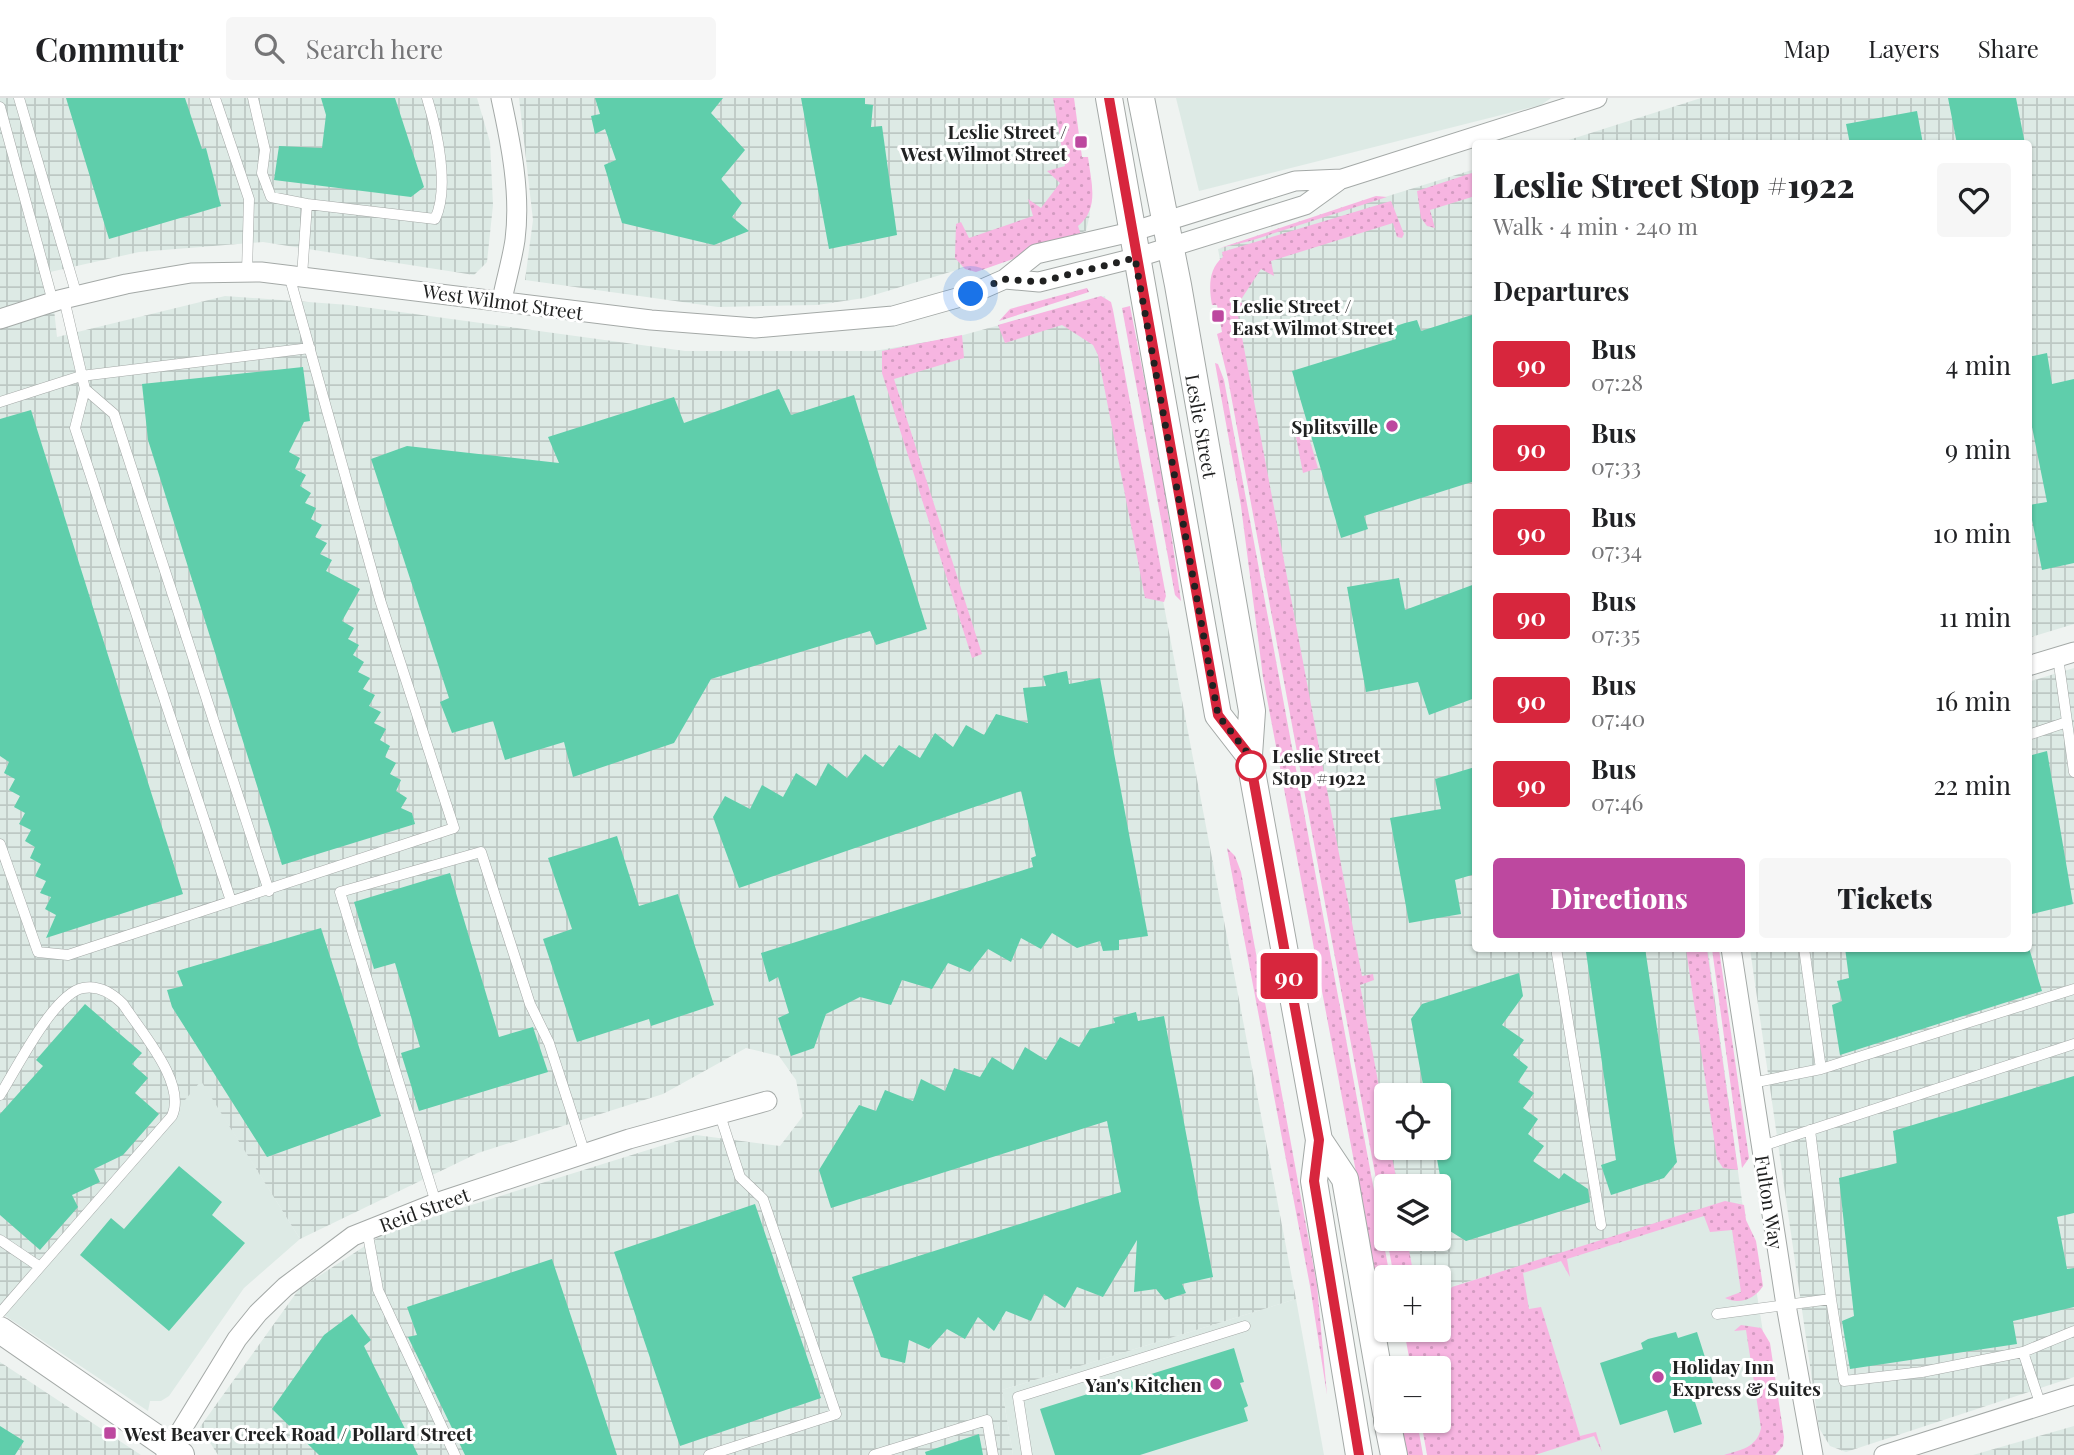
<!DOCTYPE html>
<html lang="en">
<head>
<meta charset="utf-8">
<style>
  body { margin:0; font-family:"Playfair Display",serif; background:#f6f6f6; color:#202124; height:100vh; display:flex; flex-direction:column; font-size:26px; white-space:nowrap }
  * { box-sizing:border-box; margin:0 }
  p { font-size:23px; color:#757577 }
  .icon { flex:none; width:38px; height:38px; fill:none; stroke:currentColor; stroke-width:2; stroke-linecap:round; stroke-linejoin:round }
  .map { position:relative; flex:1; overflow:hidden }
  .drawer { position:absolute; left:1472px; top:42px; width:560px; height:812px; display:flex; flex-direction:column; background:#fff; border-radius:7px; box-shadow:0 2px 5px #0004 }
  .drawer>* { flex:none }
  .badge { padding:0 14px; border-radius:5px; font-size:24px; line-height:46px }
  .controls { position:absolute; left:1374px; top:985px; display:grid; gap:14px }
  .controls a { display:grid; place-items:center; width:77px; height:77px; border-radius:7px; background:#fff; box-shadow:0 2px 5px #0004; font-size:35px }
  .you { position:absolute; width:35px; height:35px; margin:-18px; border:5px solid #fff; border-radius:50%; background:#1a73e8; box-shadow:0 0 0 10px #1a73e833 }
  .map>.badge { position:absolute; translate:-50% -50%; box-shadow:0 0 0 4px #fff }
  h2 { padding:0 21px; font-size:26px; line-height:63px }
  .round { display:grid; place-items:center; flex:none; width:74px; height:74px; border-radius:7px; background:#f6f6f6 }
  .summary { display:flex; align-items:center; justify-content:space-between; height:119px; padding:0 21px }
  h1 { font-size:33px; font-weight:800; line-height:52px }
  .button { display:flex; gap:14px; margin-top:auto; padding:14px 21px }
  .button a { flex:1; height:80px; border-radius:7px; background:#bd489f; color:#fff; font-size:28px; font-weight:800; line-height:80px; text-align:center }
  .button a+a { background:#f6f6f6; color:#202124 }
  ul { padding:0; list-style:none }
  li { display:flex; align-items:center; gap:21px; height:84px; padding:0 21px }
  li div { flex:1 }
  li b { display:block; font-size:26px }
  li em { font-style:normal }
  li .badge { min-width:77px; font-weight:700; text-align:center }
  header { display:flex; align-items:center; gap:42px; box-sizing:border-box; height:98px; padding:0 35px; background:#fff; border-bottom:2px solid #e0e0e0 }
  header strong { font-size:33px }
  nav { display:flex; gap:38px; margin-inline-start:auto; font-size:24px }
  .search { width:490px; height:63px; background:#f6f6f6; display:flex; align-items:center; gap:18px; box-sizing:border-box; padding:0 24px; border-radius:7px; color:#757577; font-size:26px }
  .map>svg:first-child { display:block }
  .built { fill:#ddeae5 }
  .industrial { fill:url(#industrial-grid); fill-rule:evenodd }
  .grass { fill:url(#grass-dots) }
  .building { fill:#5fceab }
  .lines { fill:none; stroke-linecap:round; stroke-linejoin:round }
  .lane-casing { stroke:#a4a9a7; stroke-width:11 }
  .street-casing { stroke:#a4a9a7; stroke-width:21 }
  .secondary-casing { stroke:#a4a9a7; stroke-width:28 }
  .lane { stroke:#fff; stroke-width:10 }
  .street { stroke:#fff; stroke-width:19 }
  .secondary { stroke:#fff; stroke-width:26 }
  .line-casing { stroke:#fff; stroke-width:16 }
  .line { stroke:#d7263d; stroke-width:10 }
  .walk { stroke:#202121; stroke-width:7; stroke-dasharray:0 12.6 }
  .poi-dot { fill:#bd489f; stroke:#fff; stroke-width:2.5 }
  .stop-dot { fill:#fff; stroke:#d7263d; stroke-width:3.5 }
  .labels { text-anchor:middle; dominant-baseline:central; stroke-width:6; stroke-linejoin:round; paint-order:stroke }
  .poi-label { font-size:19px; font-weight:bold; fill:#202121; stroke:#fff; text-anchor:end }
  .street-label { font-size:19px; fill:#202121; stroke:#fff }
  .stop-label { font-size:19px; font-weight:bold; fill:#202121; stroke:#fff; text-anchor:start }
</style>
</head>
<body>
<header>
<strong>Commutr</strong>
<div class="search"><svg class="icon" aria-label="search" viewBox="0 0 24 24"><circle cx="10" cy="10" r="6"/><path d="M15 15l6 6"/></svg>Search here</div>
<nav><a>Map</a><a>Layers</a><a>Share</a></nav>
</header>
<div class="map">
<svg width="2074" height="1357" viewBox="0 0 2074 1357">
  <defs>
    <pattern id="industrial-grid" width="8" height="8" patternUnits="userSpaceOnUse" patternTransform="scale(1.75)"><rect width="8" height="8" fill="#ddeae5"/><path d="M0 4h8M4 0v8" fill="none" stroke="#bdc8c4"/></pattern>
    <pattern id="grass-dots" width="8" height="8" patternUnits="userSpaceOnUse" patternTransform="scale(1.75)"><rect width="8" height="8" fill="#f7b5e1"/><path d="M2 2h.1M6 6h.1" fill="none" stroke="#d39bc1" stroke-width="1.8" stroke-linecap="round"/></pattern>
  </defs>
  <rect width="100%" height="100%" fill="#eff3f1"/>
  <!-- built -->
  <path class="built" d="M 1176,0 L 1551,0 L 1541,7 L 1199,93 Z
    M 201,982 L 300,1141 L 244,1190 L 169,1298 L 161,1303 L 150,1303 L 148,1313 L 4,1217 Z
    M 1742,1103 L 1780,1340 L 1728,1357 L 1437,1357 L 1439,1192 Z
    M 1296,1201 L 1324,1357 L 1013,1357 L 1002,1292 Z"/>
  <!-- industrial -->
  <path class="industrial" d="M 0,0 L 477,0 L 490,44 L 493,107 L 487,164 L 474,177 L 263,144 L 139,154 L 50,174 L 57,239 L 225,198 L 349,207 L 685,253 L 874,253 L 956,239 L 1105,198 L 1296,1201 L 1002,1292 L 1013,1357 L 218,1357 L 200,1329 L 299,1191 L 388,1133 L 696,1037 L 780,1048 L 803,1018 L 796,982 L 779,958 L 746,950 L 663,996 L 478,1055 L 300,1141 L 201,983 L 4,1217 L 0,1214 Z
    M 519,0 L 1069,0 L 1090,116 L 1086,133 L 864,200 L 817,207 L 718,209 L 525,182 L 533,122 Z
    M 1701,0 L 2074,0 L 2074,526 L 2028,540 L 2028,46 L 1556,46 Z
    M 1475,71 L 1475,850 L 1708,851 L 1742,1103 L 1439,1192 L 1438,1180 L 1406,1179 L 1400,1141 L 1438,1141 L 1438,1088 L 1391,1088 L 1218,151 ZM 1386,998 L 1438,998 L 1438,1050 L 1386,1050 Z
    M 2074,570 L 2074,1279 L 1846,1354 L 1830,1348 L 1819,1330 L 1750,851 L 2028,850 L 2028,584 Z
    M 0,1264 L 141,1357 L 0,1357 Z
    M 2074,1328 L 2074,1357 L 1973,1357 Z"/>
  <!-- grass -->
  <path class="grass" d="M 1053,0 L 1074,0 L 1082,59 L 1088,59 C 1091,84 1100,110 1078,128 L 1081,137 L 976,174 L 965,171 L 955,160 L 956,126 L 961,124 L 969,140 L 1033,118 L 1028,101 L 1041,110 L 1060,85 L 1047,73 L 1065,68 Z
    M 1475,74 L 1475,98 L 1430,112 L 1435,130 L 1427,128 L 1421,120 L 1417,93 Z
    M 1376,98 L 1387,99 L 1250,143 L 1220,150 Z
    M 1391,103 L 1404,136 L 1402,140 L 1397,139 L 1393,125 L 1271,163 L 1274,178 L 1261,171 L 1240,203 L 1252,215 L 1238,218 L 1362,878 L 1373,876 L 1374,882 L 1360,887 L 1386,1026 L 1386,1050 L 1390,1050 L 1398,1088 L 1386,1088 L 1386,1135 L 1228,281 L 1217,236 L 1222,234 L 1217,207 L 1212,207 C 1209,190 1208,171 1223,159 L 1222,154 Z
    M 1087,190 L 1089,194 L 999,223 L 1010,211 Z
    M 1101,198 L 1111,204 L 1113,212 L 1166,498 L 1164,504 L 1145,500 L 1098,257 L 1093,247 L 1062,227 L 1005,245 L 998,227 Z
    M 1130,208 L 1162,373 L 1181,503 L 1175,497 L 1122,210 Z
    M 962,237 L 964,260 L 894,281 L 982,556 L 972,560 L 882,275 L 882,253 Z
    M 1215,265 L 1218,266 L 1224,282 L 1390,1179 L 1386,1180 L 1386,1201 L 1377,1186 L 1263,579 L 1241,408 Z
    M 1308,336 L 1318,370 L 1303,375 L 1296,339 Z
    M 1227,750 L 1235,758 L 1241,774 L 1317,1187 L 1327,1297 L 1310,1188 Z
    M 1686,851 L 1707,851 L 1738,1072 L 1723,1070 L 1717,1061 Z
    M 1712,851 L 1719,851 L 1749,1060 L 1742,1070 Z
    M 1725,1103 L 1744,1107 L 1746,1122 L 1756,1143 L 1763,1188 C 1755,1201 1739,1207 1725,1200 L 1741,1194 L 1732,1132 L 1710,1134 L 1704,1118 L 1567,1161 L 1570,1179 L 1561,1163 L 1523,1175 L 1529,1211 L 1541,1209 L 1580,1338 L 1596,1334 L 1602,1354 L 1594,1338 L 1535,1357 L 1427,1357 L 1421,1323 L 1438,1323 L 1438,1270 L 1411,1270 L 1404,1232 L 1438,1232 L 1439,1212 L 1452,1189 Z
    M 1387,1141 L 1407,1141 L 1414,1179 L 1394,1179 Z
    M 1741,1227 L 1761,1230 L 1770,1245 L 1784,1339 L 1783,1348 L 1775,1357 L 1724,1357 C 1740,1352 1757,1350 1761,1330 L 1746,1232 L 1734,1233 Z
    M 1400,1323 L 1417,1323 L 1423,1357 L 1406,1357 Z"/>
  <!-- building -->
  <path class="building" d="M 66,0 L 185,0 L 202,51 L 206,50 L 221,108 L 109,141 Z
    M 321,0 L 395,0 L 424,89 L 411,99 L 274,82 L 279,48 L 322,50 L 326,17 Z
    M 595,0 L 723,0 L 711,15 L 745,52 L 721,81 L 742,105 L 732,119 L 749,133 L 714,147 L 622,125 L 604,67 L 616,62 L 605,31 L 595,36 L 591,18 L 600,16 Z
    M 801,0 L 865,0 L 865,6 L 873,7 L 871,29 L 882,28 L 897,137 L 829,151 Z
    M 1948,0 L 2016,0 L 2025,46 L 1957,46 Z
    M 1917,13 L 1923,46 L 1850,46 L 1846,26 Z
    M 1475,216 L 1475,383 L 1364,418 L 1368,431 L 1341,440 L 1292,273 L 1396,241 L 1393,229 L 1405,225 L 1417,222 L 1421,233 Z
    M 2047,255 L 2052,286 L 2074,281 L 2074,465 L 2042,472 L 2029,407 L 2047,404 L 2032,329 L 2028,330 L 2028,259 Z
    M 303,269 L 310,323 L 304,324 L 289,354 L 300,360 L 295,371 L 306,377 L 300,388 L 311,395 L 305,405 L 316,410 L 311,421 L 322,427 L 315,439 L 327,445 L 320,456 L 332,462 L 326,473 L 360,491 L 342,523 L 354,530 L 348,541 L 359,547 L 353,557 L 364,564 L 358,574 L 370,580 L 363,591 L 375,597 L 369,608 L 381,614 L 374,625 L 386,631 L 380,642 L 390,648 L 385,659 L 396,665 L 390,676 L 401,682 L 396,693 L 407,700 L 401,710 L 412,715 L 415,726 L 282,767 L 148,342 L 142,286 Z
    M 779,291 L 791,317 L 854,297 L 927,531 L 876,547 L 870,533 L 711,581 L 674,645 L 573,679 L 564,644 L 505,662 L 493,623 L 452,635 L 440,604 L 449,600 L 371,361 L 407,348 L 559,365 L 548,339 L 674,299 L 684,325 Z
    M 31,312 L 183,796 L 46,840 L 56,817 L 45,811 L 51,799 L 40,795 L 46,783 L 35,778 L 41,766 L 30,760 L 35,749 L 25,743 L 31,732 L 19,726 L 25,715 L 14,709 L 20,698 L 9,692 L 15,681 L 4,675 L 9,664 L 0,658 L 0,321 Z
    M 1399,480 L 1405,512 L 1475,486 L 1475,600 L 1429,617 L 1418,584 L 1366,594 L 1347,489 Z
    M 1067,573 L 1069,586 L 1100,580 L 1148,838 L 1119,842 L 1119,852 L 1103,853 L 1100,843 L 1077,850 L 1052,835 L 1041,851 L 1021,840 L 1011,864 L 988,851 L 970,874 L 948,865 L 932,891 L 902,882 L 891,907 L 860,899 L 826,916 L 814,950 L 791,958 L 778,920 L 789,915 L 778,879 L 769,884 L 761,855 L 1033,769 L 1031,760 L 1036,758 L 1021,693 L 739,790 L 713,719 L 725,698 L 750,711 L 762,687 L 783,699 L 796,675 L 816,688 L 828,665 L 847,680 L 865,656 L 883,669 L 899,647 L 920,660 L 935,635 L 953,649 L 966,627 L 984,637 L 996,616 L 1028,625 L 1023,590 L 1046,588 L 1043,578 Z
    M 2047,653 L 2073,806 L 2028,817 L 2028,658 Z
    M 1475,669 L 1475,776 L 1455,782 L 1461,816 L 1409,825 L 1390,720 L 1441,711 L 1435,681 Z
    M 617,738 L 639,808 L 678,796 L 714,907 L 651,928 L 649,921 L 577,944 L 543,841 L 572,831 L 548,760 Z
    M 450,775 L 499,939 L 533,929 L 548,974 L 419,1013 L 401,955 L 420,949 L 395,865 L 374,871 L 354,804 Z
    M 321,830 L 381,1018 L 267,1059 L 172,909 L 167,892 L 183,888 L 177,873 Z
    M 1596,850 L 1645,850 L 1677,1064 L 1664,1080 L 1611,1097 L 1601,1067 L 1616,1062 L 1586,854 Z
    M 1845,850 L 2029,850 L 2042,893 L 1840,957 L 1832,907 L 1842,903 L 1837,883 L 1849,880 Z
    M 1519,875 L 1523,898 L 1502,927 L 1524,942 L 1513,957 L 1528,969 L 1518,984 L 1534,995 L 1523,1010 L 1538,1021 L 1528,1036 L 1544,1048 L 1533,1063 L 1559,1081 L 1564,1075 L 1588,1091 L 1590,1104 L 1466,1143 L 1450,1133 L 1435,1050 L 1438,1050 L 1438,998 L 1425,998 L 1411,921 L 1422,906 Z
    M 85,906 L 142,955 L 132,966 L 148,980 L 135,995 L 159,1016 L 123,1057 L 94,1071 L 100,1084 L 72,1097 L 78,1109 L 40,1152 L 0,1117 L 0,1016 L 43,968 L 36,962 Z
    M 1136,914 L 1138,923 L 1164,918 L 1213,1179 L 1182,1186 L 1186,1195 L 1165,1202 L 1156,1191 L 1134,1194 L 1137,1142 L 1103,1199 L 1077,1189 L 1065,1210 L 1044,1196 L 1031,1223 L 1006,1213 L 994,1233 L 978,1219 L 965,1241 L 947,1231 L 929,1251 L 909,1242 L 905,1265 L 881,1259 L 852,1179 L 1121,1094 L 1107,1023 L 831,1110 L 819,1072 L 859,1007 L 876,1013 L 885,992 L 913,1003 L 921,981 L 945,993 L 954,970 L 980,979 L 992,959 L 1013,972 L 1025,949 L 1046,962 L 1060,939 L 1079,949 L 1090,931 L 1115,925 L 1113,920 Z
    M 2074,978 L 2074,1115 L 2057,1119 L 2067,1171 L 2074,1170 L 2074,1209 L 2013,1223 L 2017,1246 L 1850,1271 L 1842,1223 L 1854,1218 L 1839,1080 L 1897,1065 L 1893,1033 Z
    M 179,1068 L 222,1104 L 212,1117 L 245,1145 L 169,1233 L 80,1157 L 111,1120 L 124,1131 Z
    M 755,1106 L 821,1300 L 680,1348 L 614,1154 Z
    M 552,1161 L 617,1357 L 465,1357 L 408,1239 L 417,1237 L 407,1209 Z
    M 352,1216 L 371,1242 L 364,1248 L 418,1357 L 319,1357 L 272,1311 L 324,1237 Z
    M 1676,1234 L 1678,1240 L 1697,1234 L 1716,1294 L 1694,1301 L 1702,1326 L 1674,1335 L 1667,1312 L 1620,1327 L 1600,1265 L 1643,1251 L 1641,1245 L 1648,1241 Z
    M 1234,1250 L 1244,1284 L 1240,1285 L 1248,1308 L 1244,1310 L 1248,1323 L 1140,1357 L 1055,1357 L 1040,1311 Z
    M 0,1328 L 24,1343 L 15,1357 L 0,1357 Z
    M 979,1336 L 983,1357 L 926,1357 L 925,1354 Z"/>
  <g class="lines">
    <!-- lane casing -->
    <g class="lane-casing">
      <path id="lane" d="M 19,0 L 77,198
        M 215,0 L 249,101 L 247,174
        M 253,0 L 265,52 L 262,75 L 271,99 L 307,106
        M 0,9 L 53,204
        M 302,178 L 307,106 L 435,121 C 450,90 437,32 427,0
        M 64,201 L 85,291 L 75,330 L 231,803
        M 85,291 L 114,316 L 269,793
        M 0,304 L 81,278 L 310,250
        M 2058,559 L 2074,674
        M 2028,637 L 2067,624
        M 0,746 L 38,854 L 68,857 L 454,730 L 380,502 L 289,177
        M 1556,850 L 1601,1127
        M 1804,850 L 1821,971
        M 1752,985 L 1821,971 L 2074,891
        M 0,997 C 16,972 54,895 83,890 C 99,887 113,896 123,906 C 141,934 187,985 172,1018 L 40,1169
        M 1810,1032 L 1831,1201
        M 1762,1048 L 2074,946
        M 436,1105 L 340,794 L 481,754 L 530,906 L 549,945 L 585,1056
        M 367,1132 L 378,1192 L 455,1357
        M 0,1142 L 40,1169 L 0,1215
        M 1717,1216 L 1831,1201 L 1844,1283 L 1922,1274 L 2023,1254
        M 2041,1308 L 2023,1254 L 2074,1233
        M 709,1357 L 836,1316 L 763,1101 L 740,1079 L 720,1017
        M 874,1357 L 987,1322 L 993,1357
        M 1027,1357 L 1018,1299 L 1245,1228"/>
    </g>
    <!-- street casing -->
    <g class="street-casing">
      <path id="street" d="M 501,0 C 511,46 521,95 515,142 C 512,162 506,182 502,202
        M 1005,181 L 1039,184 L 1135,160 L 1305,107 L 1341,81
        M 0,221 L 59,202 L 126,186 L 191,175 L 261,174 L 651,222 L 755,230 L 893,218 L 971,196 L 1005,181 L 1036,156 L 1131,134 L 1295,83 L 1342,81 L 1597,0
        M 2028,568 L 2074,554
        M 1731,850 L 1786,1207 L 1813,1357
        M 166,1357 L 237,1241 L 258,1215 L 285,1189 L 353,1138 L 436,1105 L 629,1041 L 767,1003
        M 1884,1357 L 2074,1297"/>
    </g>
    <!-- secondary casing -->
    <g class="secondary-casing">
      <path id="secondary" d="M 1109,0 L 1218,617 L 1249,657
        M 1141,0 L 1178,187 L 1252,613 L 1249,657 L 1319,1042 L 1314,1083 L 1359,1357
        M 1319,1042 L 1345,1081 L 1386,1315
        M 0,1232 L 181,1357
        M 1387,1323 L 1394,1357"/>
    </g>
    <!-- lane -->
    <use href="#lane" class="lane"/>
    <!-- street -->
    <use href="#street" class="street"/>
    <!-- secondary -->
    <use href="#secondary" class="secondary"/>
  </g>
  <g class="lines">
    <!-- line casing -->
    <g class="line-casing">
      <path id="line" d="M 1109,0 L 1218,617 L 1249,657 L 1319,1042 L 1314,1083 L 1359,1357"/>
    </g>
    <!-- line -->
    <use href="#line" class="line"/>
    <!-- walk -->
    <path class="walk" d="M 971,196 L 1004,181 L 1039,184 L 1135,160 L 1218,617 L 1249,657 L 1252,676 L 1251,668"/>
  </g>
  <!-- markers -->
  <g class="poi-dot">
    <rect x="1074" y="37" width="14" height="14" rx="3.5"/>
    <rect x="1211" y="211" width="14" height="14" rx="3.5"/>
    <circle cx="1392" cy="328" r="7"/>
    <circle cx="1658" cy="1279" r="7"/>
    <circle cx="1216" cy="1286" r="7"/>
    <rect x="103" y="1328" width="14" height="14" rx="3.5"/>
  </g>
  <circle class="stop-dot" cx="1251" cy="668" r="14"/>
  <g class="labels">
    <!-- poi labels -->
    <g class="poi-label">
      <text x="1067" y="33">Leslie Street /<tspan x="1067" dy="22">West Wilmot Street</tspan></text>
      <text x="1232" y="207" text-anchor="start">Leslie Street /<tspan x="1232" dy="22">East Wilmot Street</tspan></text>
      <text x="1378" y="328">Splitsville</text>
      <text x="1672" y="1268" text-anchor="start">Holiday Inn<tspan x="1672" dy="22">Express &amp; Suites</tspan></text>
      <text x="1202" y="1286">Yan's Kitchen</text>
      <text x="124" y="1335" text-anchor="start">West Beaver Creek Road / Pollard Street</text>
    </g>
    <!-- street labels -->
    <g class="street-label">
      <text transform="translate(503 203) rotate(8)">West Wilmot Street</text>
      <text transform="translate(1202 328) rotate(80)">Leslie Street</text>
      <text transform="translate(1770 1104) rotate(81)">Fulton Way</text>
      <text transform="translate(424 1111) rotate(-20)">Reid Street</text>
    </g>
    <!-- stop labels -->
    <g class="stop-label">
      <text x="1272" y="657">Leslie Street<tspan x="1272" dy="22">Stop #1922</tspan></text>
    </g>
  </g>
</svg>
<div class="controls">
<a><svg class="icon" aria-label="locate" viewBox="0 0 24 24"><circle cx="12" cy="12" r="6"/><path d="M12 2v4M12 18v4M2 12h4M18 12h4"/></svg></a>
<a><svg class="icon" aria-label="layers" viewBox="0 0 24 24"><path d="M12 4l9 5-9 5-9-5zM3 14l9 5 9-5"/></svg></a>
<a>+</a>
<a>−</a>
</div>
<div class="you" style="left:971px;top:196px"></div>
<b class="badge" style="left:1289px;top:878px;background:#d7263d;color:#fff">90</b>
<section class="drawer">
<div class="summary"><div><h1>Leslie Street Stop #1922</h1><p>Walk · 4 min · 240 m</p></div><a class="round"><svg class="icon" aria-label="heart" viewBox="0 0 24 24"><path d="M12 20l-8-8c-3-5 5-10 8-4 3-6 11-1 8 4z"/></svg></a></div>
<h2>Departures</h2>
<ul>
<li><span class="badge" style="background:#d7263d;color:#fff">90</span><div><b>Bus</b><p>07:28</p></div><em>4 min</em></li>
<li><span class="badge" style="background:#d7263d;color:#fff">90</span><div><b>Bus</b><p>07:33</p></div><em>9 min</em></li>
<li><span class="badge" style="background:#d7263d;color:#fff">90</span><div><b>Bus</b><p>07:34</p></div><em>10 min</em></li>
<li><span class="badge" style="background:#d7263d;color:#fff">90</span><div><b>Bus</b><p>07:35</p></div><em>11 min</em></li>
<li><span class="badge" style="background:#d7263d;color:#fff">90</span><div><b>Bus</b><p>07:40</p></div><em>16 min</em></li>
<li><span class="badge" style="background:#d7263d;color:#fff">90</span><div><b>Bus</b><p>07:46</p></div><em>22 min</em></li>
</ul>
<div class="button"><a>Directions</a><a>Tickets</a></div>
</section>
</div>
</body>
</html>
